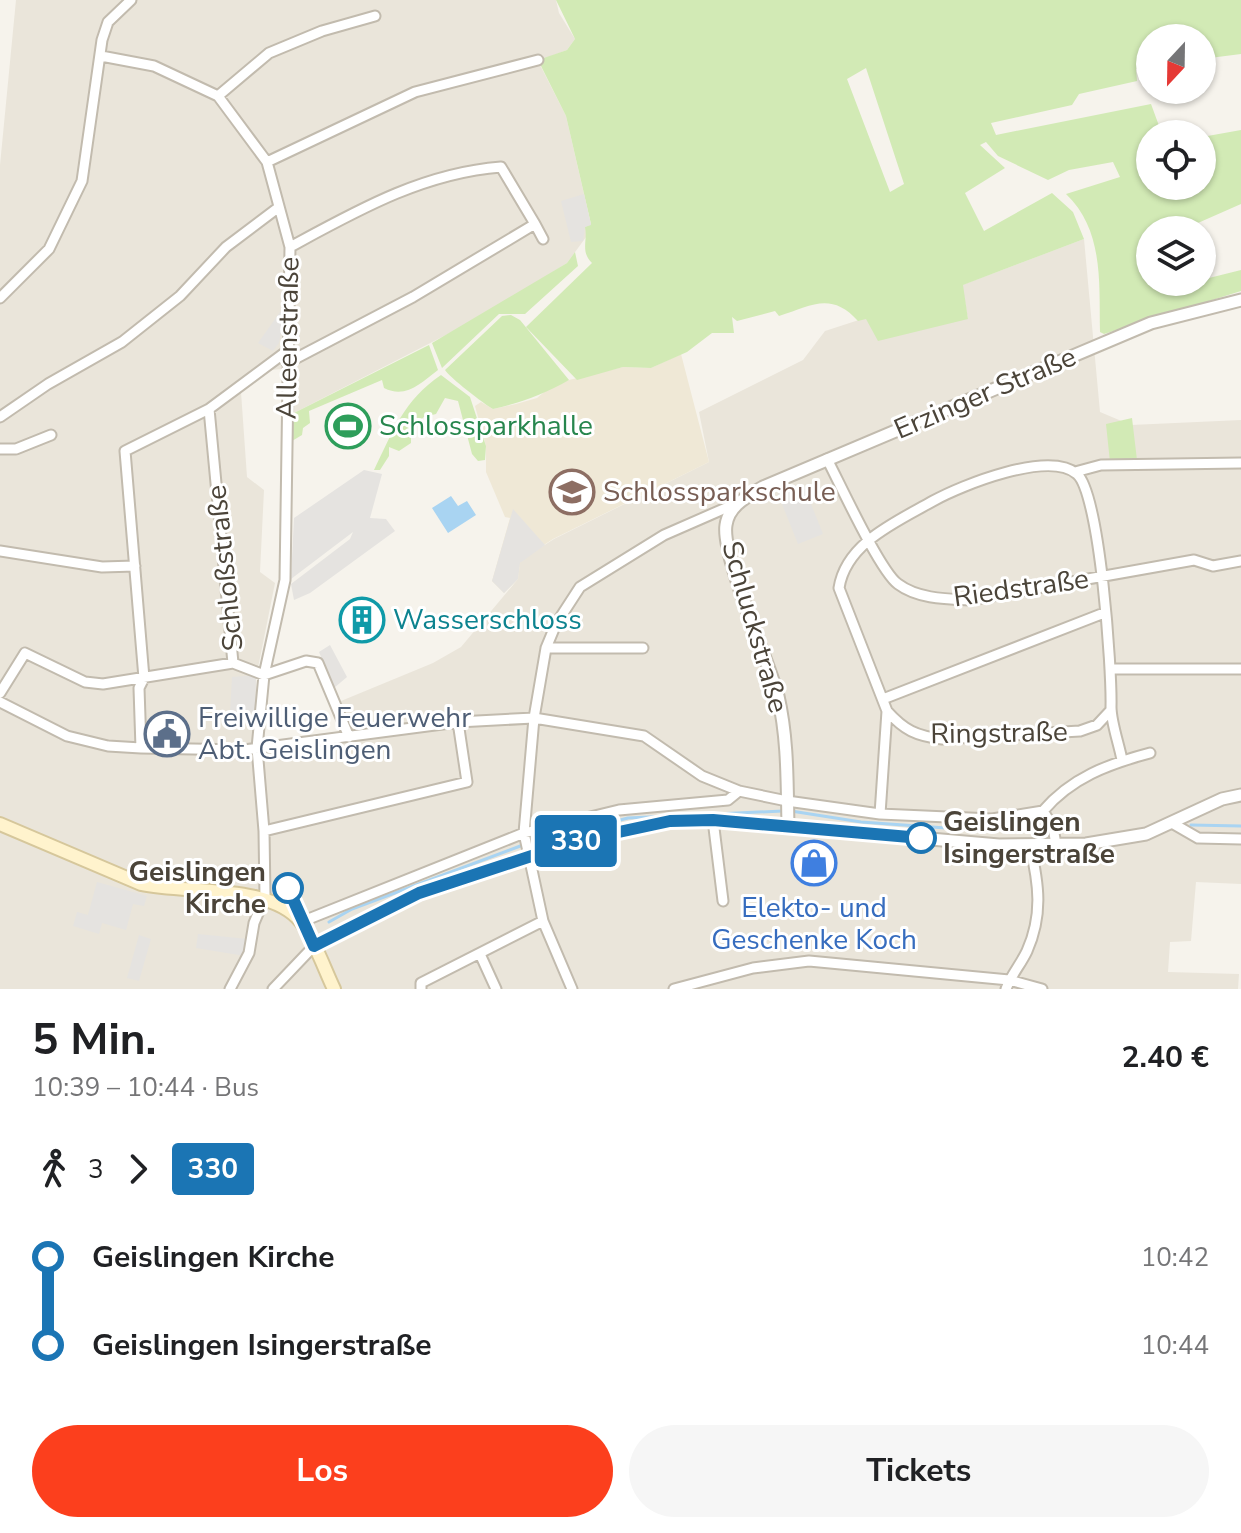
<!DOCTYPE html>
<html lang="de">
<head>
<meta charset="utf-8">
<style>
  body { margin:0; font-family:"Nunito Sans",sans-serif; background:#f6f6f6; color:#202124; height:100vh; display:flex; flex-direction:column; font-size:30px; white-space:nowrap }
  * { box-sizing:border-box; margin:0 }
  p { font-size:26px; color:#757577 }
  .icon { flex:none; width:44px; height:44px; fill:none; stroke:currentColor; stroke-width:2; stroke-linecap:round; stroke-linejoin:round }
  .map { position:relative; height:989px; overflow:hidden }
  .panel { display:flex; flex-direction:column; background:#fff; flex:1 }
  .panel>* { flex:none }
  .badge { padding:0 16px; border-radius:6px; font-size:28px; line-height:52px }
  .needle { width:52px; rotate:202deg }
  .tools { position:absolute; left:1136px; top:24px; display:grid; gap:16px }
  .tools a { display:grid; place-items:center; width:80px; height:80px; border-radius:50%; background:#fff; box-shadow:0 2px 6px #0004; font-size:40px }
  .map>.badge { position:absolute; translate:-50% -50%; box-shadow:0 0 0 4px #fff }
  .legs { display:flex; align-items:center; gap:12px; height:88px; padding:0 32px; font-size:26px }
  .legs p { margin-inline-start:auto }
  .headline { display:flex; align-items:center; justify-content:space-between; height:136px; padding:0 32px }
  h1 { font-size:44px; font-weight:700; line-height:60px }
  .cta { display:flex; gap:16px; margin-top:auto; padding:16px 32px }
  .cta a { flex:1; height:92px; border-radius:48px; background:#fc3f1d; color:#fff; font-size:32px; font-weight:700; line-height:92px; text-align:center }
  .cta a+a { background:#f6f6f6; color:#202124 }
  ul { padding:0 32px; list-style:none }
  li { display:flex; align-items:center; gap:28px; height:88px; font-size:30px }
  li i { display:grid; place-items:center; width:12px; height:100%; margin:0 10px; background:currentColor }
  li i::after { content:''; width:20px; height:20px; margin:-10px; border:6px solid; border-radius:50%; background:#fff }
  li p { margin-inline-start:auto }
  li:first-child i { background:linear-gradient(#0000 50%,currentColor 0) }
  li:last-child i { background:linear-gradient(currentColor 50%,#0000 0) }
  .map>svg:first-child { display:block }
  .residential { fill:#eae5da }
  .education { fill:#efe8d6 }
  .green { fill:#d2eab5; fill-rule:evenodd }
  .parking { fill:#e5e3e0 }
  .water { fill:#a9d4f2 }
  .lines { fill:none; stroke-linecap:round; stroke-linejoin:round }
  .stream { stroke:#a9d4f2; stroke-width:3 }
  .minor-casing { stroke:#c2bbae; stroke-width:13 }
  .tertiary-casing { stroke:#c2bbae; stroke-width:15 }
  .secondary-casing { stroke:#d6c79b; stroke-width:16 }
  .minor { stroke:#fff; stroke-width:9 }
  .tertiary { stroke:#fff; stroke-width:11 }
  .secondary { stroke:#fff3cd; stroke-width:12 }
  .line-1-casing { stroke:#fff; stroke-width:18 }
  .line-1 { stroke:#1b75b4; stroke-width:12 }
  .stop-1-dot { fill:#fff; stroke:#1b75b4; stroke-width:4 }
  .labels { text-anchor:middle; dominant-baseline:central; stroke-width:6; stroke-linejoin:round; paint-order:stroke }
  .street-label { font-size:28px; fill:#4b4439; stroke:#fff }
  .leisure-label { font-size:28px; fill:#27864d; stroke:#fff; text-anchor:start }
  .education-label { font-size:28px; fill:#785e54; stroke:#fff; text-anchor:start }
  .culture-label { font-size:28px; fill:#0d838f; stroke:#fff; text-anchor:start }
  .service-label { font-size:28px; fill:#4e5e75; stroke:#fff; text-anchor:start }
  .stop-label { font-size:28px; font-weight:bold; fill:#4b4439; stroke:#fff; text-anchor:start }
  .shop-label { font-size:28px; fill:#366cbe; stroke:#fff }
</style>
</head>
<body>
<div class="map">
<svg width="1241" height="989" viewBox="0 0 1241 989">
  <rect width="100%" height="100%" fill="#f6f3ec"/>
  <!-- residential -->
  <path class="residential" d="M 16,0 L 556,0 L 559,13 L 575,39 L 567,50 L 538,61 L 566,116 L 592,229 L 567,263 L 481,317 L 292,414 L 295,368 L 270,370 L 241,392 L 247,477 L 264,490 L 260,572 L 275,583 L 256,678 L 257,755 L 353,742 L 341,701 L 433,663 L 461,647 L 518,579 L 520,563 L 524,558 L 554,539 L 709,462 L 699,412 L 803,360 L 825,331 L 865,318 L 968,319 L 962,285 L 1084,239 L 1100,412 L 1131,425 L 1241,420 L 1241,884 L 1196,882 L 1191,941 L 1170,942 L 1168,972 L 1239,974 L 1238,989 L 0,989 L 0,165 Z"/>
  <!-- education -->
  <path class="education" d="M 681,354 L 709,462 L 553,539 L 524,558 L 520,564 L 518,579 L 504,593 L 492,581 L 510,518 L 505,517 L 486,472 L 486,446 L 475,406 L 481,402 L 493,409 L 516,404 L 537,398 L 550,387 L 569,380 L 623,367 L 651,368 Z"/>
  <!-- green -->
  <path class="green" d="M 556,0 L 1241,0 L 1241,54 L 1202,59 L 1202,38 L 1150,38 L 1150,67 L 1136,69 L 1137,81 L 1079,94 L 1072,105 L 991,123 L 996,135 L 1151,104 L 1162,134 L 1150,134 L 1150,186 L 1202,186 L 1202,137 L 1241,130 L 1241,204 L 1182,230 L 1150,230 L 1150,282 L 1162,282 L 1165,289 L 1241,270 L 1241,291 L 1104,334 L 1100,332 C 1099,283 1104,230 1066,194 L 1120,177 L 1113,162 L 1069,170 L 1048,180 L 998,156 L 986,142 L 980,145 L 1005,168 L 965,193 L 984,231 L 1052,193 L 1073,212 L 1084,239 L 963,285 L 968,319 L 878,341 L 866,319 L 858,321 C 831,291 811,306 779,316 L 775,311 L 737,321 L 732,317 L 734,333 L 712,333 L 687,352 L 651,368 L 623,367 L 577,380 L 526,327 L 592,263 C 580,251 588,241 585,227 L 591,224 L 566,116 L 538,60 L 567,50 L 575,39 ZM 866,68 L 904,184 L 890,192 L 847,79 Z
    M 575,252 L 578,266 L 525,314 L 499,314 L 442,368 L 432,343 L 567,263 Z
    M 511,315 L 520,320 L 569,380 C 544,394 521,403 493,409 C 484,404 449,377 445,370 L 502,316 Z
    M 429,345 L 438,370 C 421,383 406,399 384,388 L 382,380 L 309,411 L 310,423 L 303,428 L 302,435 L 292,441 L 292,414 Z
    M 441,375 L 470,397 L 486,446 L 485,460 L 478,461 L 472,454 L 458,401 L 445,398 L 436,414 L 424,417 L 411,427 L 411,443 L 399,451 L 389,447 L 389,456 L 380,470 L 374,470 C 393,431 404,400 441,375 Z
    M 1132,418 L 1137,460 L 1110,462 L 1106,424 Z"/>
  <!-- parking -->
  <path class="parking" d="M 584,194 L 591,225 L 585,227 L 583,241 L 571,242 L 561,201 Z
    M 280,312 L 285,313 L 279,343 L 273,351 L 258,343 Z
    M 364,470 L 382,474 L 370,518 L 386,519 L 395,531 L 310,593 L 294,600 L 291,584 L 350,539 L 353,532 L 291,579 L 294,518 Z
    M 803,484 L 823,534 L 798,544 L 778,494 Z
    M 513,509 L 545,545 L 520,563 L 518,579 L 504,593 L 492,581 Z
    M 330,645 L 347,677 L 334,688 L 319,652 Z
    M 256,675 L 255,713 L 230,712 L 232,677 Z
    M 97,882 L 147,896 L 144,906 L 133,904 L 126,930 L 102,923 L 99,934 L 73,926 L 77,912 L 88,915 Z
    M 198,934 L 248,939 L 245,956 L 196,948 Z
    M 139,935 L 151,939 L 139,981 L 127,978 Z"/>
  <!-- water -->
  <path class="water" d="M 451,496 L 458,506 L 467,501 L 476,515 L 448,533 L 432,508 Z"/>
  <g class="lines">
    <!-- stream -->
    <path class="stream" d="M 791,811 L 861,822 L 960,829 L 1030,827
      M 1191,825 L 1241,826
      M 530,843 L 628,818 L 783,811
      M 329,922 L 352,909 L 523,845"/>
    <!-- minor casing -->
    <g class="minor-casing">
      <path id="minor" d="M 101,56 L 154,66 L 218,96 L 267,162 L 290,247 L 285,580 L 264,675 L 257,748 L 264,831 L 265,897 L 254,923 L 249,953 L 230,989
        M 218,96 L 269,53 L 322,31 L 375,16
        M 267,162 L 415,92 L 538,60
        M 290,247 C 358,210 423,173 501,167 L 535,224
        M 0,298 L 49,249 L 82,181 L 102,40 L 108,22 L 131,0
        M 287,363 L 413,297 L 535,224 L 543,239
        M 209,409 L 233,663
        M 0,417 L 48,384 L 122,342 L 180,296 L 226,247 L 279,207
        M 0,449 L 16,449 L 51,435
        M 827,459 C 840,484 880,571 898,584 C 918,599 947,599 970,600 L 1194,560 L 1213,566 L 1241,561
        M 1075,472 L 1101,465 L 1241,463
        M 0,551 L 102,567 L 135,566
        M 546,648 L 643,648
        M 1111,669 L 1241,669
        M 264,675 L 306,661 L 318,663 L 349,737
        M 0,693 L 25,653 L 85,682 L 103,684 L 233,663 L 264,675
        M 883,699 L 1104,613
        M 0,702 L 67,736 L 108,746 L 141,748 L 244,750 L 458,722 L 534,718 L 644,736 L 702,776 L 739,791 L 787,801 L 880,814 L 992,819 L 1043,811 L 1053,827 L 1056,845
        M 1111,710 L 1097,725 L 1080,731 L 942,739 C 916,736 904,730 887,711 L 839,588 C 846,543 896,522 933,501 C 962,485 1049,450 1077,474 C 1100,494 1112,670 1111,707 C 1111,722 1119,744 1122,760
        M 141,748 L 139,688 L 144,678 L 125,451 L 209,409 L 287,351
        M 1043,811 C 1071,778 1108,764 1150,753
        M 880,814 L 887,711
        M 713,820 L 723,901
        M 1172,823 L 1198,838 L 1241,839
        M 264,831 L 467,782 L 458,722
        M 301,922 L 524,833 L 619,810 L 728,800 L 739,791
        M 480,954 L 496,989
        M 273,989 L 314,946
        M 421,989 L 421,983 L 543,921
        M 572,989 L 543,921 L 524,833 L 534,718 L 546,648 L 556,624 L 580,587 L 664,535 L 735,504
        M 674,989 L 753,968 L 809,961 L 1009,980 L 1042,989
        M 1006,989 C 1011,975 1021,964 1027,951 C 1043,915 1039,884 1030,846"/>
    </g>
    <!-- tertiary casing -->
    <g class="tertiary-casing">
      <path id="tertiary" d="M 788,826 C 787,783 788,739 778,696 C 768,659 721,555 726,525 C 729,505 747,497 763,487 L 1151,323 L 1241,300
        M 314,946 L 419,893 L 577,841 L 670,821 L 713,820 L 999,845 L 1086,844 L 1146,834 L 1222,799 L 1241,795"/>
    </g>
    <!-- secondary casing -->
    <g class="secondary-casing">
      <path id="secondary" d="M 0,824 L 141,884 C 187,894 272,884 301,922 C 315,941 324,968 334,989"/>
    </g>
    <!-- minor -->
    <use href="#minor" class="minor"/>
    <!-- tertiary -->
    <use href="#tertiary" class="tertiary"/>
    <!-- secondary -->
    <use href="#secondary" class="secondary"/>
  </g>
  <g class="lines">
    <!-- line-1 casing -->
    <g class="line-1-casing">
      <path id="line-1" d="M 288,888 L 314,946 L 419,893 L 577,841 L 670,821 L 713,820 L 921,838"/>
    </g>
    <!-- line-1 -->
    <use href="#line-1" class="line-1"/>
  </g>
  <!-- icons -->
  <defs>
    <g id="stadium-ring" transform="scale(2.3)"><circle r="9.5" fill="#fff" stroke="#2e9e5b" stroke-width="1.5"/><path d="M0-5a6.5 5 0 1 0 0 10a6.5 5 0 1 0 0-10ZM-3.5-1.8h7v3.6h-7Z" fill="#2e9e5b"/></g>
    <g id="school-ring" transform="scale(2.3)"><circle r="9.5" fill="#fff" stroke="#8d6e63" stroke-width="1.5"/><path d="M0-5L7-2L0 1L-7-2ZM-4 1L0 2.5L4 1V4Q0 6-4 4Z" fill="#8d6e63"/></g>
    <g id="building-ring" transform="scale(2.3)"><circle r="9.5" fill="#fff" stroke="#0f9aa8" stroke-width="1.5"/><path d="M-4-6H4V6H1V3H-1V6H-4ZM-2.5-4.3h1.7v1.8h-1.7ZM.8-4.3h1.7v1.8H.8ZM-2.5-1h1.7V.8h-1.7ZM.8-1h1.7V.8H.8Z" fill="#0f9aa8"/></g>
    <g id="civic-ring" transform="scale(2.3)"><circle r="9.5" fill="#fff" stroke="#5c6f8a" stroke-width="1.5"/><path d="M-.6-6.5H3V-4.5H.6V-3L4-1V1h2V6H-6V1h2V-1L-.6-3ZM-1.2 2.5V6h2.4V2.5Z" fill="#5c6f8a"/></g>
    <g id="shop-ring" transform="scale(2.3)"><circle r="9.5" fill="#fff" stroke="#3f7fe0" stroke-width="1.5"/><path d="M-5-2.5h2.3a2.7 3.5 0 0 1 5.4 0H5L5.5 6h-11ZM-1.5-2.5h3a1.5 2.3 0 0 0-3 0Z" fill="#3f7fe0"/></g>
  </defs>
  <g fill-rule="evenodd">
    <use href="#stadium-ring" x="348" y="426"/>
    <use href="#school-ring" x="572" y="492"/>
    <use href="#building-ring" x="362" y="620"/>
    <use href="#civic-ring" x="167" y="734"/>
    <use href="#shop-ring" x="814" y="863"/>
  </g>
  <!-- markers -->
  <g class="stop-1-dot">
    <circle cx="921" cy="838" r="14"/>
    <circle cx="288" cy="888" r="14"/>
  </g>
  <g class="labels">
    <!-- street labels -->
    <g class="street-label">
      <text transform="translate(288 338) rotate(-89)">Alleenstraße</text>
      <text transform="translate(985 393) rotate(-23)">Erzinger Straße</text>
      <text transform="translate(225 568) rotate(-96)">Schloßstraße</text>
      <text transform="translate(1021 588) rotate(-8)">Riedstraße</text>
      <text transform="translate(755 627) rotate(74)">Schluckstraße</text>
      <text transform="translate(999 733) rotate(-1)">Ringstraße</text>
    </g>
    <!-- leisure labels -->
    <g class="leisure-label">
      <text x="379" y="426">Schlossparkhalle</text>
    </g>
    <!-- education labels -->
    <g class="education-label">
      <text x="603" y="492">Schlossparkschule</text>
    </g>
    <!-- culture labels -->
    <g class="culture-label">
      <text x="393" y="620">Wasserschloss</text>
    </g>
    <!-- service labels -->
    <g class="service-label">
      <text x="198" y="718">Freiwillige Feuerwehr<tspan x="198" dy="32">Abt. Geislingen</tspan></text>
    </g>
    <!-- stop labels -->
    <g class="stop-label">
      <text x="943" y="822">Geislingen<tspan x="943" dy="32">Isingerstraße</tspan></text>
      <text x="266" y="872" text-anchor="end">Geislingen<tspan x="266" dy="32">Kirche</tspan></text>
    </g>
    <!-- shop labels -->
    <g class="shop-label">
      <text x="814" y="908">Elekto- und<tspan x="814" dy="32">Geschenke Koch</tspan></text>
    </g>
  </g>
</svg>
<div class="tools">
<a><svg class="needle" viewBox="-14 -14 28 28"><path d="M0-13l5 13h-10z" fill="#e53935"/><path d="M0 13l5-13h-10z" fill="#757577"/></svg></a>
<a><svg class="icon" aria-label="locate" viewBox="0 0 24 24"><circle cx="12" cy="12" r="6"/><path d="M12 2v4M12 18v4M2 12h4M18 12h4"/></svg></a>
<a><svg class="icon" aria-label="layers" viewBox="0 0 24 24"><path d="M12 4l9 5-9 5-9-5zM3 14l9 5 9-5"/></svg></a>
</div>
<b class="badge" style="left:576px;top:841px;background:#1b75b4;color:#fff">330</b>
</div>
<section class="panel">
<div class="headline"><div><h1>5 Min.</h1><p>10:39 – 10:44 · Bus</p></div><b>2.40 €</b></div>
<div class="legs"><svg class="icon" aria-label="walk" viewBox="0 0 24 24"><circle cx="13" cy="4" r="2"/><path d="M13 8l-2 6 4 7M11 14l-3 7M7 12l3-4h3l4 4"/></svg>3<svg class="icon" aria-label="forward" viewBox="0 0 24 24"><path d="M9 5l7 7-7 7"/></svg><b class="badge" style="background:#1b75b4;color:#fff">330</b></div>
<ul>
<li><i style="color:#1b75b4"></i><b>Geislingen Kirche</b><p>10:42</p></li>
<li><i style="color:#1b75b4"></i><b>Geislingen Isingerstraße</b><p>10:44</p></li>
</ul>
<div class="cta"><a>Los</a><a>Tickets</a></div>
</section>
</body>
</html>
